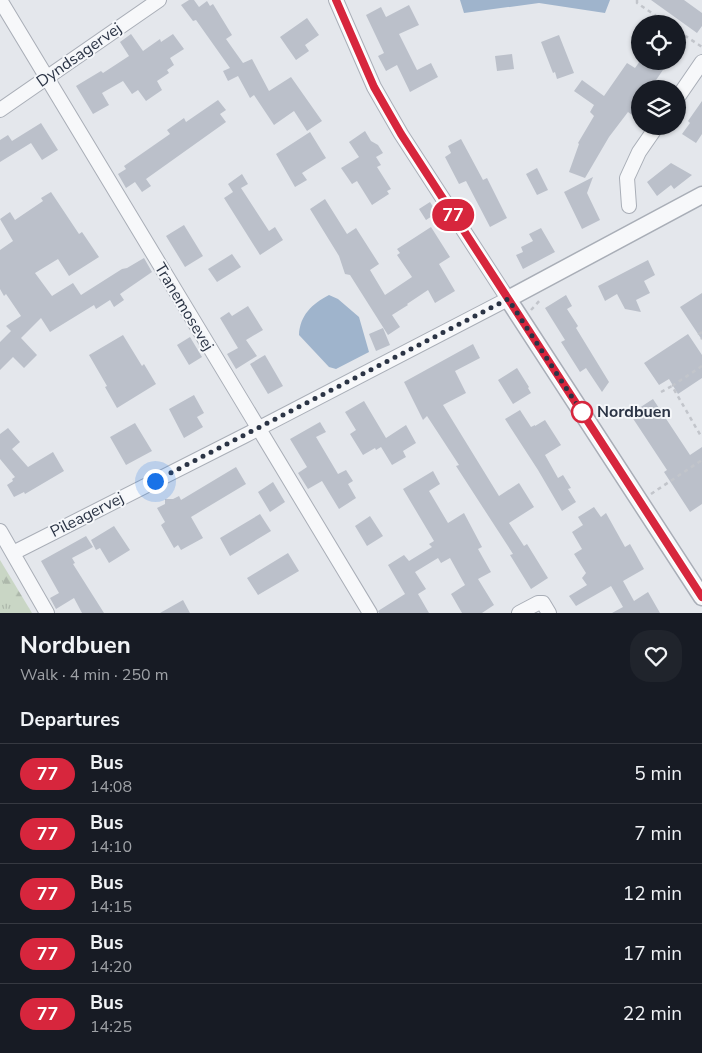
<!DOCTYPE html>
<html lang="en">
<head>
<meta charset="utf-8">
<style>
  body { margin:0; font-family:"Nunito Sans",sans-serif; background:#20242c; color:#f1f3f6; height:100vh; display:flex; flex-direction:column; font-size:19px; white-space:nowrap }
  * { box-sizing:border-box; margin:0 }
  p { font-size:16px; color:#9ea1a6 }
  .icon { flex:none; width:28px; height:28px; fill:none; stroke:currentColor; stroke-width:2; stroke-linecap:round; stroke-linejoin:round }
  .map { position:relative; height:613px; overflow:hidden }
  .details { display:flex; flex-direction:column; background:#171b24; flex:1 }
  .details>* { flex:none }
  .badge { padding:0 10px; border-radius:16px; font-size:18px; line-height:32px }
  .tools { position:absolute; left:631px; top:15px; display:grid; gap:10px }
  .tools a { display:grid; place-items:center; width:55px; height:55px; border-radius:50%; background:#171b24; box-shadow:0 1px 4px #0004; font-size:25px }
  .you { position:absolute; width:25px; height:25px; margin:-12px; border:4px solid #fff; border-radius:50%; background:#1a73e8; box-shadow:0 0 0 8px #1a73e833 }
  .map>.badge { position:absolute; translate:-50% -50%; box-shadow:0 0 0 2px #fff }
  h2 { padding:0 20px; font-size:19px; line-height:45px }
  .round { display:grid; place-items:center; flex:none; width:52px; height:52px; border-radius:20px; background:#20242c }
  .head { display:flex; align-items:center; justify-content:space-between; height:85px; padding:0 20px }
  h1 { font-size:24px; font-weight:700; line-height:38px }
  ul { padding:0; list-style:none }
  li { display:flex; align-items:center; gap:15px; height:60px; padding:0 20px; border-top:1px solid #363941 }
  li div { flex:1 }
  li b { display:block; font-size:19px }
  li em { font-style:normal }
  li .badge { min-width:55px; font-weight:700; text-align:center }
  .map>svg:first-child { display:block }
  .forest { fill:url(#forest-firs) }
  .park { fill:url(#park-tufts) }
  .water { fill:#9fb4cc }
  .building { fill:#bbc0ca }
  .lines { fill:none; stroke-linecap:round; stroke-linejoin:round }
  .minor-casing { stroke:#a9aeb7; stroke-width:16 }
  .tertiary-casing { stroke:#a9aeb7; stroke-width:19 }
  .path { stroke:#c2c5cb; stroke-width:2.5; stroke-dasharray:4 4; stroke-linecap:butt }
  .minor { stroke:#f7f8fa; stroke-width:14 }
  .tertiary { stroke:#f7f8fa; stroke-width:16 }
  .line-casing { stroke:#fff; stroke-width:11 }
  .line { stroke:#d7263d; stroke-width:8 }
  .walk { stroke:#2b3445; stroke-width:5; stroke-dasharray:0 9 }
  .stop-dot { fill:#fff; stroke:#d7263d; stroke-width:2.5 }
  .labels { text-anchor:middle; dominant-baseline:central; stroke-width:4; stroke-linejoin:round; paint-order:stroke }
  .street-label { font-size:16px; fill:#2b3445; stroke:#f4f6f9 }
  .stop-label { font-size:16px; font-weight:bold; fill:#2b3445; stroke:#f4f6f9; text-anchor:start }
</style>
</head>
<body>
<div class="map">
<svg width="702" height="613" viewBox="0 0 702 613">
  <defs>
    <pattern id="forest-firs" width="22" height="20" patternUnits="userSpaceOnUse" patternTransform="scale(1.25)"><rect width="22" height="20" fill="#c9d6c5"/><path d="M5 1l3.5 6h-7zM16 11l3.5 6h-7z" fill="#adb8ab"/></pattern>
    <pattern id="park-tufts" width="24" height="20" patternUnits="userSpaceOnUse" patternTransform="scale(1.25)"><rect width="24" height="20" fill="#c9d6c5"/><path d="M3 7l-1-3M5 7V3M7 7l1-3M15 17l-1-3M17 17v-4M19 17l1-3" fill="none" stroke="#adb8ab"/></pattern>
  </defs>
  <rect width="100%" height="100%" fill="#e4e7ec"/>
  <!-- forest -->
  <path class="forest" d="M 0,560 L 32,613 L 0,613 Z"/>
  <!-- park -->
  <path class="park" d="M 0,576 L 22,613 L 0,613 Z"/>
  <!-- water -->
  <path class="water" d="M 460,0 L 610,0 L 605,13 L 539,3 L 464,13 Z
    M 329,295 L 338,299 L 359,317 L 369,352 L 336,369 L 329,367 L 299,335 C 300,315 312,304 329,295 Z"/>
  <!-- building -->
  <path class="building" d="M 189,0 L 194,0 L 199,7 L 207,1 L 210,6 L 213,4 L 232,35 L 226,39 L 243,63 L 252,59 L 269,91 L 291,77 L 322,121 L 307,131 L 294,111 L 274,125 L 254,95 L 250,98 L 238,76 L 228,81 L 223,71 L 230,68 L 196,20 L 193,21 L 181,5 Z
    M 651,0 L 684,0 L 702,13 L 702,26 L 697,33 Z
    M 409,5 L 419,25 L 399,34 L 417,70 L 431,63 L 438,77 L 410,92 L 397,65 L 386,71 L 378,56 L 384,53 L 366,15 L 381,7 L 386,17 Z
    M 307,18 L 319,35 L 305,45 L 309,51 L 296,60 L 280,37 Z
    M 131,34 L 143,51 L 160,39 L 161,42 L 173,34 L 184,49 L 170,58 L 174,65 L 167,70 L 169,73 L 157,81 L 162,90 L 146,101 L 138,90 L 132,94 L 123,81 L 102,93 L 109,105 L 93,114 L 76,86 L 101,71 L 103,73 L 129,56 L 120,42 Z
    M 559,35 L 574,73 L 557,79 L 555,72 L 553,73 L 541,42 Z
    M 512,54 L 514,69 L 497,71 L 495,56 Z
    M 640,61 L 669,61 L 650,89 L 640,89 L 640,111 L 636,118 L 628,112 L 609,137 L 585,178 L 569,172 L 579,144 L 578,143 L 594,116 L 590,112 L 594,105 L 574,91 L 582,80 L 604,96 L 627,63 L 635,68 Z
    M 218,100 L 226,110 L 220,114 L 226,122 L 146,179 L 151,186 L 142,192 L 135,182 L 126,188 L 118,174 L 126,169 L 124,166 L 170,134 L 167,130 L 184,118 L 186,122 Z
    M 702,101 L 702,134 L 696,143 L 682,134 L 690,123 L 688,121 Z
    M 41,123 L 58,150 L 42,160 L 31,143 L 0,162 L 0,140 L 8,135 L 12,141 Z
    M 365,131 L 371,141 L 378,145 L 383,153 L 376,157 L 381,165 L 377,167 L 391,189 L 387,191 L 389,194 L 372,205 L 357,181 L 352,184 L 341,168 L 359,157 L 349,142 Z
    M 310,132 L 326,158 L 302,173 L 307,180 L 295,187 L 276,154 Z
    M 461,139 L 483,180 L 487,178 L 507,218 L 490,227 L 466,181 L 459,184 L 445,157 L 451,153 L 448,146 Z
    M 671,163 L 692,175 L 674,189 L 671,185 L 657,196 L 647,182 Z
    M 537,168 L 548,190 L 537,195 L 526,174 Z
    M 242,174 L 248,184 L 241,188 L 269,231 L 275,227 L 283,240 L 260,255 L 224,198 L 233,192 L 228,184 Z
    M 593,177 L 587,193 L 600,220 L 582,229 L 564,192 Z
    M 51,192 L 79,234 L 82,232 L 99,257 L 69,276 L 58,259 L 35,273 L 52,296 L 73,283 L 81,295 L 122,269 L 127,268 L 144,258 L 152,272 L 120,294 L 124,300 L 114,307 L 110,300 L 96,309 L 94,305 L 50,332 L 41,318 L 21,338 L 37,355 L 24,368 L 13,357 L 0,370 L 0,342 L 11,331 L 6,326 L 21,316 L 6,294 L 4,296 L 0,289 L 0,250 L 13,241 L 0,219 L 10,212 L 15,220 L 43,201 L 41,198 Z
    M 325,199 L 347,234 L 356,228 L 379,264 L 370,270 L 385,295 L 412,277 L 397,255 L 400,253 L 397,249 L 431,227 L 450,257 L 439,264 L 455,291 L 435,303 L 428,290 L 407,304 L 408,305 L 392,315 L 400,327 L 388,335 L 350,275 L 345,274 L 339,256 L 310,209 Z
    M 430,202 L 437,213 L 426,220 L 419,209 Z
    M 184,225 L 203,256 L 185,267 L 166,236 Z
    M 541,228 L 555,252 L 523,269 L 516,255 L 523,252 L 521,247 L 533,241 L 529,234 Z
    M 232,254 L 241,267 L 217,282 L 208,269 Z
    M 648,260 L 655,275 L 644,281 L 650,293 L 636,300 L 641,312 L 625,309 L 617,294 L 605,301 L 598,286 Z
    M 702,293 L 702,340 L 680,307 Z
    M 566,295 L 572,306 L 567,309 L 578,326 L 576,328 L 609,382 L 602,392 L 586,368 L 580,372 L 561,342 L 565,340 L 545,308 Z
    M 248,306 L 263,330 L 246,340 L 257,356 L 236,369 L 227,354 L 238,348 L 220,318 L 229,312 L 232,316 Z
    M 383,328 L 390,345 L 376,351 L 369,334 Z
    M 688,334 L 702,355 L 702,378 L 678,394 L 669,379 L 659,385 L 644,363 Z
    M 123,335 L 142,366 L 144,364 L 156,384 L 117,408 L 105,387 L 107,386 L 89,355 Z
    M 190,337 L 202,357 L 189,365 L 177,345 Z
    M 473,344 L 480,358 L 455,371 L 466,393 L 443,405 L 499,496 L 519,483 L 534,507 L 509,523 L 524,546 L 527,544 L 548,578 L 531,589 L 510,555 L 513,554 L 456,466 L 459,465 L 427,416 L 423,420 L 404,382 Z
    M 265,355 L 283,386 L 268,394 L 250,364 Z
    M 517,368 L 529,387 L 528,388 L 531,393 L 513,404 L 498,380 Z
    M 194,395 L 204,413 L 197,417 L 203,427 L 184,438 L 169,409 Z
    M 653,399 L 690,455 L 702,447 L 702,504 L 690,512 L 664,472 L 667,470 L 630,414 Z
    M 364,401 L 386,438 L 406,425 L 416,443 L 403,451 L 406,457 L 392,465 L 381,447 L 376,450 L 375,448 L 363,455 L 350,434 L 356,430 L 345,412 Z
    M 520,410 L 531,427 L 535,425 L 535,426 L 545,420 L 561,445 L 545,455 L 558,478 L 563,475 L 571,488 L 568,489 L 576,502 L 562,511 L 538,470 L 505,419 Z
    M 320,422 L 326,432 L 316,437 L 338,474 L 346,470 L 353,481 L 348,484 L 356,498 L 339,509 L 322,481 L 308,489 L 298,473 L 307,467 L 290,439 Z
    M 135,423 L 152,451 L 126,465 L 110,437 Z
    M 8,428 L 20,442 L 12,449 L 28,467 L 53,452 L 64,471 L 25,494 L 24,492 L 14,497 L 7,485 L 13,481 L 12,479 L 15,477 L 0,459 L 0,434 Z
    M 236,467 L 246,484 L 191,517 L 203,538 L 181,550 L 178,545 L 174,548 L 161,525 L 165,522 L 157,508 L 165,504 L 165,499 L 173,499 L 179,496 L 181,500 Z
    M 433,471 L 440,484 L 429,491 L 448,523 L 464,513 L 482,547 L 478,549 L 491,572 L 478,579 L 494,605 L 482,613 L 462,613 L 451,594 L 465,585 L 450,558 L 441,563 L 438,558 L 415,572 L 426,589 L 418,594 L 429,613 L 379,613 L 378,611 L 405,594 L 388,565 L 404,555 L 409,561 L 432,547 L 429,544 L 434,541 L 403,489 Z
    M 273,482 L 285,502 L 270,512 L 258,492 Z
    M 594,507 L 601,517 L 606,513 L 625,547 L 630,544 L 644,569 L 623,581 L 634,601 L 648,592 L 660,613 L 612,613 L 623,607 L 611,586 L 576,606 L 569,596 L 587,585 L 582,578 L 586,573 L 574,554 L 582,549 L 572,532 L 583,525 L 578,517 Z
    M 260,514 L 271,531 L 230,556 L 220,538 Z
    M 370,516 L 383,536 L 367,546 L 355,526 Z
    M 114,526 L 130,550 L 109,563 L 100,548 L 96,550 L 91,540 Z
    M 86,536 L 93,547 L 72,558 L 75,563 L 73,564 L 104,613 L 82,613 L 74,598 L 56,609 L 50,598 L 59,593 L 41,561 Z
    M 288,553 L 299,571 L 258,595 L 247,578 Z
    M 183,600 L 190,613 L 160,613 Z"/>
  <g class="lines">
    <!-- minor casing -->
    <g class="minor-casing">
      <path id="minor" d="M 0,0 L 370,613
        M 678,97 L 702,62
        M 0,110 L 159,0
        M 629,206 L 627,178 L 639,152 L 657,126
        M 0,531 L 47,613
        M 13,553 L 244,436 L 508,299 L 401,134 L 374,87 L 336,0
        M 519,613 L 538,603 L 543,603 L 549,613"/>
    </g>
    <!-- tertiary casing -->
    <g class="tertiary-casing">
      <path id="tertiary" d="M 702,195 L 508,299 L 702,597"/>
    </g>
    <!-- path -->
    <path class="path" d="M 637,0 L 637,3 L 668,24
      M 678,31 L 702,47
      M 531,310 L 541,299
      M 702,332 L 699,334 L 702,339
      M 702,366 L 672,386 L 702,438
      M 661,392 L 672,386
      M 651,494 L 702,460"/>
    <!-- minor -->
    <use href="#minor" class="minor"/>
    <!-- tertiary -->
    <use href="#tertiary" class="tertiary"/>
  </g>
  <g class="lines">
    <!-- line casing -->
    <g class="line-casing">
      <path id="line" d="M 336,0 L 374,87 L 401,134 L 702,597"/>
    </g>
    <!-- line -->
    <use href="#line" class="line"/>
    <!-- walk -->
    <path class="walk" d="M 155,481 L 508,299 L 587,420 L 582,412"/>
  </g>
  <!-- markers -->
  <circle class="stop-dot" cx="582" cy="412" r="10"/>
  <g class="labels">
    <!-- street labels -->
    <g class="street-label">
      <text transform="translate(79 55) rotate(-35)">Dyndsagervej</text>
      <text transform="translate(184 307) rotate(59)">Tranemosevej</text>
      <text transform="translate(87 515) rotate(-27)">Pileagervej</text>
    </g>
    <!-- stop labels -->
    <g class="stop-label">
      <text x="597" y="412">Nordbuen</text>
    </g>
  </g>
</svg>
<div class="tools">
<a><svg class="icon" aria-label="locate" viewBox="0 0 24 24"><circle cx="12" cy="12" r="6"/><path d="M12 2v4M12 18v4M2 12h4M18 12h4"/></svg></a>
<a><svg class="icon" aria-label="layers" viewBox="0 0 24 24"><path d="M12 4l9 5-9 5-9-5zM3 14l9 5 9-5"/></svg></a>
</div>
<div class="you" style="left:155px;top:481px"></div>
<b class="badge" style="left:453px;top:215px;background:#d7263d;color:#fff">77</b>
</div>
<section class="details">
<div class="head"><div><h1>Nordbuen</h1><p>Walk · 4 min · 250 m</p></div><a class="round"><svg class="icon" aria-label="heart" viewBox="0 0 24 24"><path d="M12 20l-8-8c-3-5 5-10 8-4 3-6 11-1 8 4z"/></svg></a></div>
<h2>Departures</h2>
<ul>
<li><span class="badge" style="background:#d7263d;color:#fff">77</span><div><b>Bus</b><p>14:08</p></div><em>5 min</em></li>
<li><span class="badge" style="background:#d7263d;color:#fff">77</span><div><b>Bus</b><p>14:10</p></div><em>7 min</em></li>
<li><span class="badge" style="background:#d7263d;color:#fff">77</span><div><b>Bus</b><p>14:15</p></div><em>12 min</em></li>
<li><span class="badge" style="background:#d7263d;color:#fff">77</span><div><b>Bus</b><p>14:20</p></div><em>17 min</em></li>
<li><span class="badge" style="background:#d7263d;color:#fff">77</span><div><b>Bus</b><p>14:25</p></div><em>22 min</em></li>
</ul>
</section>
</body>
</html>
